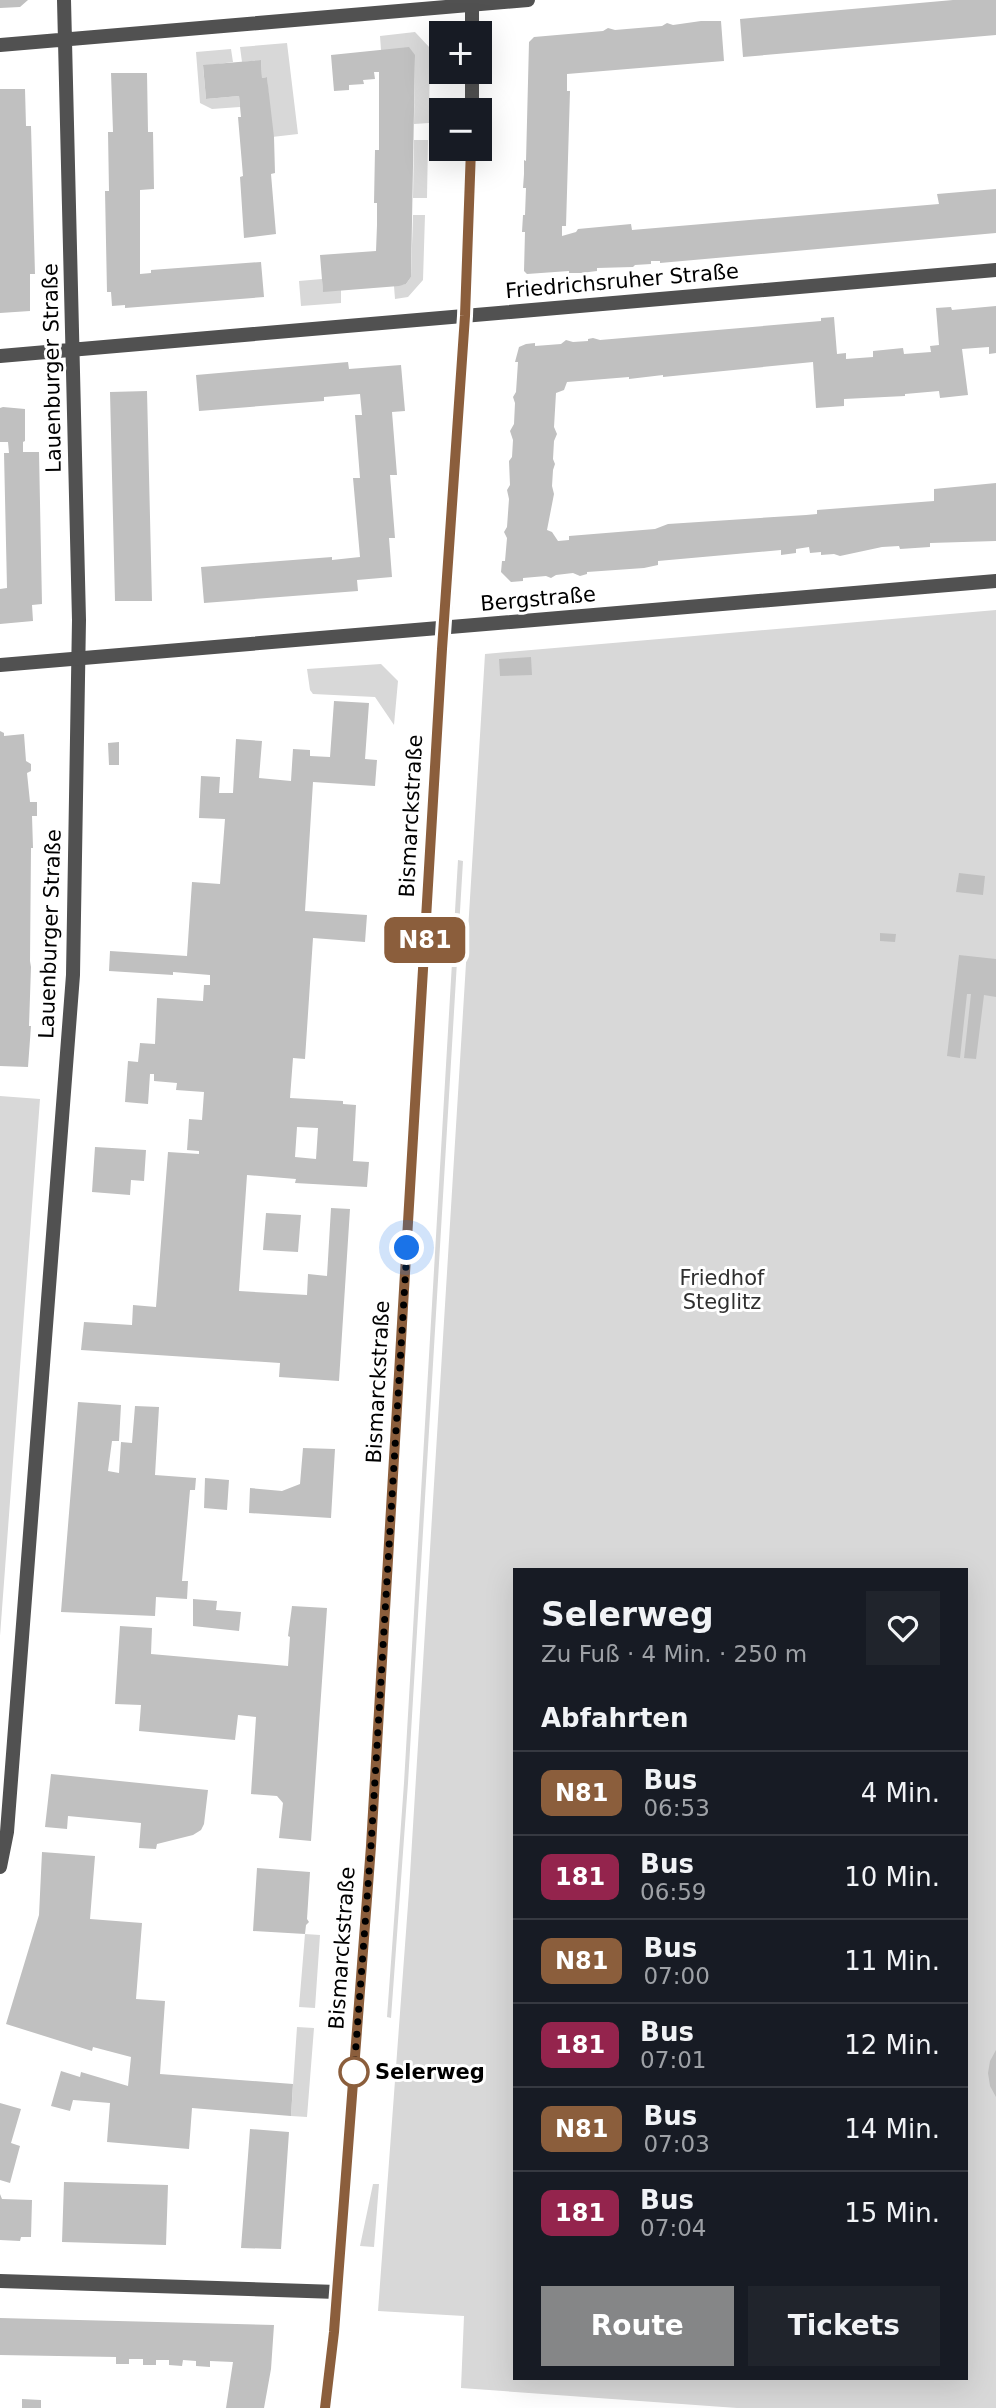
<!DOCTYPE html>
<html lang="de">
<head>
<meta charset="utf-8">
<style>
  body { margin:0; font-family:"DejaVu Sans",sans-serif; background:#20242c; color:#f1f3f6; height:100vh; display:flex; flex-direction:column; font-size:26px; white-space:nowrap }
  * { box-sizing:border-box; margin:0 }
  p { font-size:23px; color:#9ea1a6 }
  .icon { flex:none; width:38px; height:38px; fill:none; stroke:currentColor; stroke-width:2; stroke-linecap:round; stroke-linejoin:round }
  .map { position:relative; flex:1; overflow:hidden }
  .details { position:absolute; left:513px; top:1568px; width:455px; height:812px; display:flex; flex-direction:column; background:#171b24; border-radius:0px; box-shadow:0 7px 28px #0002 }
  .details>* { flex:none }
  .badge { padding:0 14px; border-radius:10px; font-size:24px; line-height:46px }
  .fabs { position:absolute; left:429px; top:21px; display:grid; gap:14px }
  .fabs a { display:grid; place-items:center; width:63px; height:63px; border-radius:0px; background:#171b24; box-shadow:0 7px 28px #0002; font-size:35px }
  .you { position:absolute; width:35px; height:35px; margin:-18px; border:5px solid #fff; border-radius:50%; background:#1a73e8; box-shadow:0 0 0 10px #1a73e833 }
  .map>.badge { position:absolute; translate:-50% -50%; box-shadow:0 0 0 4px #fff }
  h2 { padding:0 28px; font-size:26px; line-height:63px }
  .round { display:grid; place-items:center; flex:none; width:74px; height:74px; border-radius:0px; background:#20242c }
  .overview { display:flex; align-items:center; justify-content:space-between; height:119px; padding:0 28px }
  h1 { font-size:33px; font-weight:600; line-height:52px }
  .action { display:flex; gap:14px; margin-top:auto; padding:14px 28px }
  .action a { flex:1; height:80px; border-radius:0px; background:#858687; color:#fff; font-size:28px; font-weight:600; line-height:80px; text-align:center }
  .action a+a { background:#20242c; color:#f1f3f6 }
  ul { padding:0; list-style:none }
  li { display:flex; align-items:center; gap:21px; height:84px; padding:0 28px; border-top:2px solid #363941 }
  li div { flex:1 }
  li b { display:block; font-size:26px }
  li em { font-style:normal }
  li .badge { min-width:77px; font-weight:700; text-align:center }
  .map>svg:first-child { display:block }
  .green { fill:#d8d8d8; fill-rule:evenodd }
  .building { fill:#c0c0c0; fill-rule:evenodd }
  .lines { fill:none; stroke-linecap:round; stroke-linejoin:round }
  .minor { stroke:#515151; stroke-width:14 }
  .tertiary { stroke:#515151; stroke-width:14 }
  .line-casing { stroke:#fff; stroke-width:16 }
  .line { stroke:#8b5e3c; stroke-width:10 }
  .walk { stroke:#000; stroke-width:7; stroke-dasharray:0 12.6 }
  .stop-dot { fill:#fff; stroke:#8b5e3c; stroke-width:3.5 }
  .labels { text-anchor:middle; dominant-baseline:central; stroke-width:6; stroke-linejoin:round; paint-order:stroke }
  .street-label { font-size:21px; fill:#000; stroke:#fff }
  .park-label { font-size:21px; fill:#2f2f2f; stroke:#fff }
  .stop-label { font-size:21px; font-weight:bold; fill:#000; stroke:#fff; text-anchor:start }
</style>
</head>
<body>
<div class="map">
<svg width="996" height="2408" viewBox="0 0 996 2408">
  <rect width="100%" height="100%" fill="#fff"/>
  <!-- green -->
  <path class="green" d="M 415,32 L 430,48 L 429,123 L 414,124 L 415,55 L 381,50 L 380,36 Z
    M 287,43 L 298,134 L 272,137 L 267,77 L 262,78 L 261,60 L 242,62 L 240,47 Z
    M 231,49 L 233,62 L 203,66 L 206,99 L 239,96 L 240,107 L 212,109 L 200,103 L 196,52 Z
    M 414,140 L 428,140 L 427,198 L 413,198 Z
    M 413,215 L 425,215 L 423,280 L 408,297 L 395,299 L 394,286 L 406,284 L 411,277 Z
    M 322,279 L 323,291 L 341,290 L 341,303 L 301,306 L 299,281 Z
    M 996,610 L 996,2408 L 737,2408 L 461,2388 L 464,2316 L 378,2311 L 409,1891 L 485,654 ZM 514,1570 L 966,1570 L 966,2378 L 514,2378 Z
    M 381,664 L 398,681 L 394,725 L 375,697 L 313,694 L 310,690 L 307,669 Z
    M 458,860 L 463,861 L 408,1783 L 391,2018 L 387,2017 L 404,1783 Z
    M 0,1096 L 40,1099 L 0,1636 Z
    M 305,1934 L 320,1935 L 315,2008 L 299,2007 Z
    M 297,2027 L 314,2028 L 307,2117 L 291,2116 Z
    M 373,2184 L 379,2184 L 374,2247 L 360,2246 Z"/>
  <!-- building -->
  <path class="building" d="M 0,0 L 28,0 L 20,7 L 0,8 Z
    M 953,0 L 996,0 L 996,35 L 743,57 L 740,19 Z
    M 701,21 L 721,21 L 724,61 L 567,74 L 567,91 L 570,91 L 566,226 L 562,226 L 562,236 L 576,232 L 578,229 L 631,224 L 632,230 L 939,204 L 937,194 L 996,189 L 996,233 L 660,263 L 660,261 L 651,261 L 651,264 L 635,265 L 633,267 L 597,268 L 597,271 L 581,273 L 569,273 L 569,271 L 527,274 L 524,271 L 525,232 L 522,232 L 523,215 L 525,215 L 526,188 L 523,188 L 524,174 L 524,160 L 526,161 L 529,42 L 534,37 L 603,31 L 608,28 L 615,30 L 662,26 L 667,23 L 673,25 Z
    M 409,47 L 415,55 L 411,277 L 406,284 L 399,286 L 323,292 L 320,255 L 376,251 L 377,225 L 377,203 L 374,203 L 375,150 L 379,150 L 379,72 L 374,72 L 375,79 L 363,80 L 364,84 L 349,85 L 349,90 L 334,91 L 331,55 Z
    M 261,60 L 262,78 L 267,77 L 274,137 L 275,173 L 271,174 L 276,234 L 244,238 L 240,177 L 243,176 L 238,117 L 241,117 L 239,96 L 206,99 L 203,65 Z
    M 111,73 L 147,73 L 148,132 L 153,132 L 154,189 L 140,190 L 140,274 L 151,273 L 151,270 L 261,262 L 264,297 L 125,308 L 125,305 L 112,306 L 111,292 L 107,292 L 105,191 L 109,191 L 108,132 L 113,132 Z
    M 0,89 L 25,89 L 26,126 L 31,126 L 35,274 L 30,274 L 30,311 L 0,313 Z
    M 996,306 L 996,353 L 989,354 L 989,347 L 962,349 L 968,395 L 940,398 L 939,391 L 905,394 L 905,396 L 844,399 L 844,406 L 816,408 L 813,362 L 663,377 L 663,375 L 629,379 L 629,377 L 567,382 L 564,390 L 556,393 L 554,427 L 557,434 L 554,441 L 553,459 L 555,464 L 553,470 L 552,486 L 554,494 L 547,530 L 552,532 L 558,541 L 569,540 L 569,536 L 655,529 L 668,524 L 806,515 L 817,514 L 817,510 L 934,501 L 934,489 L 996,483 L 996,541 L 930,543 L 930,547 L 900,549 L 899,546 L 882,547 L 840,556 L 834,554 L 821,555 L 821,552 L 810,553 L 809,547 L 796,549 L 796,553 L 781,555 L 781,550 L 658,561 L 658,565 L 644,568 L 587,572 L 587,574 L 580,576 L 573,573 L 556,575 L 551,578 L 546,576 L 523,578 L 523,581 L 511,582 L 501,572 L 502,561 L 505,561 L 507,538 L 504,532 L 507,527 L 509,499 L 507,490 L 510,485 L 509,461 L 512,457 L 513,440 L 510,431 L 514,424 L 515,403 L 513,397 L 516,392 L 518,362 L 515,362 L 519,347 L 526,344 L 535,343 L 535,346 L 561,344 L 566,340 L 573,342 L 588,341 L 588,339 L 593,338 L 600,340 L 821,321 L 821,318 L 834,317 L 837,354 L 846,353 L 846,359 L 873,357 L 873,351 L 903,348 L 904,354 L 931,352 L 930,346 L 939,345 L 936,308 L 951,307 L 952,310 Z
    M 348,362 L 349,369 L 401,365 L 405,411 L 392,412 L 397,475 L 390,475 L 395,538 L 389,538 L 392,577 L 357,580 L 358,591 L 204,603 L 201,567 L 332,557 L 332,560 L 360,557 L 353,478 L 360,478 L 355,415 L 362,415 L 360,394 L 324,397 L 324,401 L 199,411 L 196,375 Z
    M 147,391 L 152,601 L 115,601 L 110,392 Z
    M 3,407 L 25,409 L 25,441 L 23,442 L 23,452 L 39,452 L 42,604 L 32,605 L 33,621 L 0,624 L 0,589 L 7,588 L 4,453 L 9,453 L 8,442 L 0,442 L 0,408 Z
    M 531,657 L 532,675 L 500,676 L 499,659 Z
    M 334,701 L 369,703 L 365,759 L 377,760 L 375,786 L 313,782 L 305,911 L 367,915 L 365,942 L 313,938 L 305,1059 L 293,1058 L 290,1098 L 343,1101 L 343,1104 L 356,1105 L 353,1161 L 369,1162 L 367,1187 L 295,1183 L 296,1179 L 247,1175 L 239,1291 L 307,1295 L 308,1274 L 327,1276 L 331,1208 L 350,1209 L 339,1381 L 279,1377 L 280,1363 L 81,1350 L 84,1322 L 132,1325 L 133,1305 L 156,1307 L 168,1152 L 199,1154 L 199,1151 L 187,1150 L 188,1136 L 189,1119 L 202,1120 L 204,1092 L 176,1090 L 177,1083 L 154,1081 L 154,1074 L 150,1074 L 148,1104 L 125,1102 L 128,1061 L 138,1062 L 140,1043 L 155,1044 L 157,998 L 203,1001 L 204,985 L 210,985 L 210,975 L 173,972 L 173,975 L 109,971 L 110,951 L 187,956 L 192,882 L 220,884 L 225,819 L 199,818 L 201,776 L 220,777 L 219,793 L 233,793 L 236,739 L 262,741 L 259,778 L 291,781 L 293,749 L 310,750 L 310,756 L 330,757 ZM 297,1127 L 318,1128 L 316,1159 L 295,1157 Z
    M 0,731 L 4,733 L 4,736 L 24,734 L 26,761 L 31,764 L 31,771 L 27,773 L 30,802 L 37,802 L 37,816 L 32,816 L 33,848 L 31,848 L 30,961 L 31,967 L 29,1026 L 31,1026 L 28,1067 L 0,1066 Z
    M 119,742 L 119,765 L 109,765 L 108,743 Z
    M 959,873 L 985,876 L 983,895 L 956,892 Z
    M 880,933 L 896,934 L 895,942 L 880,941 Z
    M 959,955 L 996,959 L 996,997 L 984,995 L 976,1059 L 964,1058 L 971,994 L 967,994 L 960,1058 L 947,1056 Z
    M 95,1147 L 146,1150 L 144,1181 L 131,1180 L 130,1195 L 92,1192 Z
    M 266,1213 L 301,1215 L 298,1252 L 263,1250 Z
    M 78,1402 L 121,1405 L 119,1441 L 112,1441 L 108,1471 L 119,1473 L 121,1442 L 132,1443 L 135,1406 L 159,1407 L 155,1475 L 196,1478 L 195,1490 L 190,1490 L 182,1581 L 188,1581 L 187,1599 L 156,1597 L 155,1616 L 61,1612 Z
    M 303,1448 L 335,1449 L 331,1518 L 249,1513 L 250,1488 L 282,1491 L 300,1484 Z
    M 205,1478 L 229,1480 L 227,1510 L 204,1508 Z
    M 193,1599 L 217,1601 L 216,1610 L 241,1612 L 239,1631 L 193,1626 Z
    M 292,1606 L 327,1608 L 311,1841 L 279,1838 L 283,1803 L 277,1796 L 251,1794 L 256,1717 L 238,1715 L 235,1740 L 139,1731 L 141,1705 L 115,1704 L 120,1626 L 152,1628 L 151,1654 L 288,1666 L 290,1637 L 288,1636 Z
    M 51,1774 L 208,1790 L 204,1824 L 201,1830 L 193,1835 L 157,1844 L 156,1849 L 139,1848 L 141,1823 L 68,1816 L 67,1829 L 45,1827 Z
    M 42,1852 L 95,1856 L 90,1919 L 142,1923 L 136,1999 L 165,2001 L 160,2074 L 293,2084 L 291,2116 L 192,2108 L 189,2149 L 107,2142 L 110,2103 L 73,2100 L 70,2111 L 51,2106 L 61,2071 L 80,2077 L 81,2072 L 128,2086 L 131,2057 L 93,2047 L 92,2051 L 6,2024 L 39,1915 Z
    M 257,1868 L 310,1872 L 307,1919 L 309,1922 L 306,1925 L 305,1934 L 253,1931 Z
    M 996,2050 L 996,2097 L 990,2086 L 988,2073 L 990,2061 Z
    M 0,2103 L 21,2109 L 11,2143 L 20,2146 L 10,2183 L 0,2180 Z
    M 250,2129 L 289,2132 L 281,2249 L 241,2248 Z
    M 64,2182 L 168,2185 L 166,2245 L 62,2242 Z
    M 0,2194 L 2,2199 L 32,2200 L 31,2237 L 21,2237 L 20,2241 L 0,2240 Z
    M 0,2318 L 274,2325 L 271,2369 L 264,2408 L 226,2408 L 233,2362 L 210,2361 L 210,2367 L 196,2366 L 196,2361 L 183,2360 L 182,2366 L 169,2365 L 169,2360 L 156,2360 L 156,2365 L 143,2365 L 143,2359 L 129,2359 L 129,2364 L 116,2364 L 116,2357 L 0,2355 Z
    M 22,2399 L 41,2400 L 41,2408 L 22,2408 Z"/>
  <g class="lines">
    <!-- minor -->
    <path class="minor" d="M 0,45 L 528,0
      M 0,356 L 996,270
      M 0,1867 L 7,1832 L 73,975 L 79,620 L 64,0
      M 0,2281 L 337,2292"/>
    <!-- tertiary -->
    <path class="tertiary" d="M 472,0 L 472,33
      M 472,110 L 472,72
      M 0,665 L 996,581
      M 325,2408 L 334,2332 L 371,1846 L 441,669 L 465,316 L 471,149"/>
  </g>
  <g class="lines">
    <!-- line casing -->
    <g class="line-casing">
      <path id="line" d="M 325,2408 L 334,2332 L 371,1846 L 442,649 L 465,316 L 471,149"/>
    </g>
    <!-- line -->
    <use href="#line" class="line"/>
    <!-- walk -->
    <path class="walk" d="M 354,2072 L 371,1846 L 407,1248"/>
  </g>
  <!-- markers -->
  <circle class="stop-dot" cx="354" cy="2072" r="14"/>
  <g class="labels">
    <!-- street labels -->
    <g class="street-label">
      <text transform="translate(622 281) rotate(-5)">Friedrichsruher Straße</text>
      <text transform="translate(52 368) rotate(-91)">Lauenburger Straße</text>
      <text transform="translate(538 599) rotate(-5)">Bergstraße</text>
      <text transform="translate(411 816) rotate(-87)">Bismarckstraße</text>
      <text transform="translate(50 934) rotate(-88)">Lauenburger Straße</text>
      <text transform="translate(378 1382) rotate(-87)">Bismarckstraße</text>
      <text transform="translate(342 1948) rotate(-86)">Bismarckstraße</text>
    </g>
    <!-- park labels -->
    <g class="park-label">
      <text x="722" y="1278">Friedhof<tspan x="722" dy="24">Steglitz</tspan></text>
    </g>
    <!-- stop labels -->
    <g class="stop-label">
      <text x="375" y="2072">Selerweg</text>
    </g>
  </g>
</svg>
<div class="fabs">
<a>+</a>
<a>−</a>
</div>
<div class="you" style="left:407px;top:1248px"></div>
<b class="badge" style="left:425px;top:940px;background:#8b5e3c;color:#fff">N81</b>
<section class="details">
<div class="overview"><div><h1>Selerweg</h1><p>Zu Fuß · 4 Min. · 250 m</p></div><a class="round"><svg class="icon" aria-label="heart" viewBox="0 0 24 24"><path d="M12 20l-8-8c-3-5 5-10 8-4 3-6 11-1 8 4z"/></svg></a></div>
<h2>Abfahrten</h2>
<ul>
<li><span class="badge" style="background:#8b5e3c;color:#fff">N81</span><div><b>Bus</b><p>06:53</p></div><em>4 Min.</em></li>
<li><span class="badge" style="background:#94244d;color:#fff">181</span><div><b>Bus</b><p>06:59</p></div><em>10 Min.</em></li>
<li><span class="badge" style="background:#8b5e3c;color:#fff">N81</span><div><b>Bus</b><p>07:00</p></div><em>11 Min.</em></li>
<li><span class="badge" style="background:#94244d;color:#fff">181</span><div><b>Bus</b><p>07:01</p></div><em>12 Min.</em></li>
<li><span class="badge" style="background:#8b5e3c;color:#fff">N81</span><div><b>Bus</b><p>07:03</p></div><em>14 Min.</em></li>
<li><span class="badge" style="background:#94244d;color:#fff">181</span><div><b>Bus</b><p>07:04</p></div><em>15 Min.</em></li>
</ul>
<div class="action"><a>Route</a><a>Tickets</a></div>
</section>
</div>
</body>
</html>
